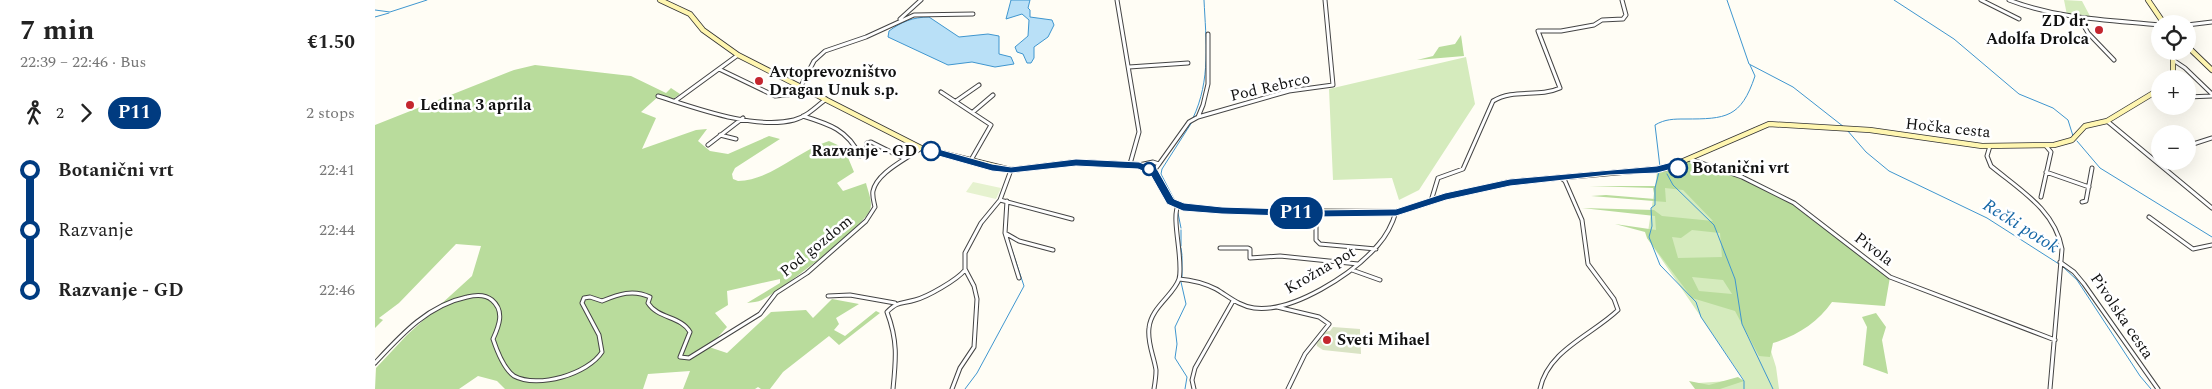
<!DOCTYPE html>
<html lang="en">
<head>
<meta charset="utf-8">
<style>
  body { margin:0; font-family:Spectral,serif; background:#f6f6f6; color:#222; height:100vh; display:flex; flex-direction:column; font-size:19px; white-space:nowrap }
  * { box-sizing:border-box; margin:0 }
  p { font-size:16px; color:#767676 }
  .icon { flex:none; width:28px; height:28px; fill:none; stroke:currentColor; stroke-width:2; stroke-linecap:round; stroke-linejoin:round }
  .map { position:relative; flex:1; overflow:hidden }
  .details { display:flex; flex-direction:column; background:#fff; width:375px }
  .details>* { flex:none }
  .badge { padding:0 10px; border-radius:16px; font-size:18px; line-height:32px }
  .fabs { position:absolute; left:1776px; top:15px; display:grid; gap:10px }
  .fabs a { display:grid; place-items:center; width:45px; height:45px; border-radius:50%; background:#fff; box-shadow:0 5px 20px #0002; font-size:25px }
  .map>.badge { position:absolute; translate:-50% -50%; box-shadow:0 0 0 2px #fff }
  .legs { display:flex; align-items:center; gap:8px; height:55px; padding:0 20px; font-size:16px }
  .legs p { margin-inline-start:auto }
  .summary { display:flex; align-items:center; justify-content:space-between; height:85px; padding:0 20px }
  h1 { font-size:28px; font-weight:700; line-height:38px }
  ul { padding:0 20px; list-style:none }
  li { display:flex; align-items:center; gap:18px; height:60px; font-size:19px }
  li i { display:grid; place-items:center; width:8px; height:100%; margin:0 6px; background:currentColor }
  li i::after { content:''; width:12px; height:12px; margin:-6px; border:4px solid; border-radius:50%; background:#fff }
  li p { margin-inline-start:auto }
  li:first-child i { background:linear-gradient(#0000 50%,currentColor 0) }
  li:last-child i { background:linear-gradient(currentColor 50%,#0000 0) }
  main { display:flex; flex:1; min-height:0 }
  .map>svg:first-child { display:block }
  .green { fill:#d5ebbd }
  .forest { fill:#b9dc9c; fill-rule:evenodd }
  .cemetery { fill:#d9e3c4 }
  .pitch { fill:#e6f2cf }
  .water { fill:#b9e0f7; stroke:#3f96cf }
  .lines { fill:none; stroke-linecap:round; stroke-linejoin:round }
  .stream { stroke:#3f96cf; stroke-width:1 }
  .street-casing { stroke:#444; stroke-width:5 }
  .secondary-casing { stroke:#333; stroke-width:6 }
  .street { stroke:#fff; stroke-width:3 }
  .secondary { stroke:#fff6b0; stroke-width:4.5 }
  .line-1 { fill:#003b80; stroke:#fff }
  .poi-dot { fill:#c4262e; stroke:#fff; stroke-width:2 }
  .stop-1-dot { fill:#fff; stroke:#003b80; stroke-width:2.5 }
  .labels { text-anchor:middle; dominant-baseline:central; stroke-width:5; stroke-linejoin:round; paint-order:stroke }
  .poi-label { font-size:16px; font-weight:bold; fill:#111; stroke:#fff; text-anchor:start }
  .street-label { font-size:16px; fill:#111; stroke:#fff }
  .stop-label { font-size:16px; font-weight:bold; fill:#111; stroke:#fff; text-anchor:end }
  .water-label { font-size:18px; font-style:italic; fill:#1768a6; stroke:#fff }
</style>
</head>
<body>
<main>
<section class="details">
<div class="summary"><div><h1>7 min</h1><p>22:39 – 22:46 · Bus</p></div><b>€1.50</b></div>
<div class="legs"><svg class="icon" aria-label="walk" viewBox="0 0 24 24"><circle cx="13" cy="4" r="2"/><path d="M13 8l-2 6 4 7M11 14l-3 7M7 12l3-4h3l4 4"/></svg>2<svg class="icon" aria-label="forward" viewBox="0 0 24 24"><path d="M9 5l7 7-7 7"/></svg><b class="badge" style="background:#003b80;color:#fff">P11</b><p>2 stops</p></div>
<ul>
<li><i style="color:#003b80"></i><b>Botanični vrt</b><p>22:41</p></li>
<li><i style="color:#003b80"></i><span>Razvanje</span><p>22:44</p></li>
<li><i style="color:#003b80"></i><b>Razvanje - GD</b><p>22:46</p></li>
</ul>
</section>
<div class="map">
<svg width="1837" height="389" viewBox="0 0 1837 389">
  <rect width="100%" height="100%" fill="#fffdf5"/>
  <!-- green -->
  <path class="green" d="M 1689,0 L 1707,1 L 1716,18 L 1692,15 Z
    M 1091,57 L 1100,104 L 1044,190 L 1024,200 L 1017,178 L 958,180 L 954,89 Z
    M 1281,180 L 1349,188 L 1355,221 L 1401,367 L 1404,389 L 1329,389 L 1323,383 L 1369,380 L 1272,238 Z"/>
  <!-- forest -->
  <path class="forest" d="M 1086,35 L 1089,56 L 1042,60 L 1058,56 L 1064,47 L 1080,44 Z
    M 160,65 L 256,76 L 291,93 L 296,88 L 305,94 L 298,99 L 285,95 L 266,112 L 281,118 L 267,149 L 321,130 L 332,129 L 323,141 L 335,151 L 353,154 L 394,136 L 405,139 L 360,168 L 357,174 L 358,179 L 363,181 C 397,180 422,151 454,141 L 469,148 L 479,172 L 462,183 L 468,191 L 491,183 C 493,192 499,204 494,212 C 482,232 409,288 387,300 C 383,302 377,302 372,303 L 405,283 L 405,279 L 352,291 L 353,305 L 340,313 L 352,327 L 334,347 L 352,353 L 396,312 L 431,310 L 438,318 L 457,299 L 484,304 L 461,318 L 464,324 L 459,330 L 470,336 L 501,311 L 505,313 L 464,345 L 454,336 L 408,372 L 395,389 L 386,389 L 383,387 L 380,389 L 308,389 L 315,371 L 273,374 L 268,389 L 130,389 L 122,381 L 103,376 L 84,389 L 0,389 L 1,368 L 32,335 L 97,276 L 106,246 L 81,244 L 24,303 L 4,318 L 8,320 L 0,328 L 0,125 L 139,70 Z
    M 1314,158 L 1367,177 L 1419,203 L 1515,277 L 1510,306 L 1457,302 C 1443,322 1422,336 1398,343 L 1395,357 L 1384,356 L 1360,311 L 1317,298 L 1272,238 L 1270,232 L 1240,224 L 1281,230 L 1280,216 L 1207,208 L 1279,210 L 1287,216 L 1338,221 L 1308,190 L 1290,188 L 1291,202 L 1216,196 L 1231,195 L 1280,199 L 1278,188 L 1214,186 L 1281,186 L 1282,170 ZM 1317,230 L 1345,233 L 1347,257 L 1303,258 L 1297,237 L 1306,238 ZM 1317,277 L 1348,280 L 1357,294 L 1324,291 Z
    M 1501,313 L 1511,327 L 1507,340 L 1513,374 L 1488,365 L 1492,327 L 1487,317 Z
    M 1363,377 L 1369,381 L 1345,389 L 1320,389 L 1314,381 L 1334,385 Z"/>
  <!-- cemetery -->
  <path class="cemetery" d="M 958,327 L 985,329 L 986,354 L 948,350 L 942,346 L 941,342 L 948,332 L 955,331 Z"/>
  <!-- pitch -->
  <path class="pitch" d="M 598,182 L 626,188 L 621,199 L 591,192 Z"/>
  <!-- water -->
  <path class="water" d="M 636,0 L 655,0 L 653,8 L 655,10 L 655,17 L 677,20 L 679,25 L 673,37 L 659,47 L 659,58 L 656,63 L 652,63 L 648,54 L 642,52 L 640,47 L 653,36 L 654,20 L 647,14 L 631,19 Z
    M 554,17 L 584,37 L 613,34 L 624,36 L 624,54 L 636,57 L 639,64 L 620,67 L 597,62 L 573,65 L 513,37 L 514,31 C 526,22 538,17 554,17 Z"/>
  <g class="lines">
    <!-- stream -->
    <path class="stream" d="M 1352,0 L 1374,64 L 1418,87 L 1469,127
      M 1519,0 L 1579,39 L 1644,94 L 1678,108 L 1693,120 L 1698,136
      M 0,10 L 15,12 L 52,0
      M 0,17 L 14,13
      M 818,118 C 836,80 831,41 829,0
      M 1472,130 L 1491,152 L 1514,171 L 1612,218 L 1684,264
      M 1702,141 L 1725,168 L 1837,237
      M 1285,167 L 1280,125 C 1290,119 1299,119 1310,119 C 1351,119 1366,118 1380,76 L 1375,65
      M 1284,172 L 1280,188 L 1280,205 L 1276,208 L 1277,226 L 1274,237 L 1285,265 L 1321,302 L 1326,317 L 1369,381 L 1369,389
      M 1292,174 L 1298,185 L 1339,225 L 1360,279 L 1367,324 L 1398,389
      M 799,199 L 786,174 L 787,169 L 817,122
      M 803,213 L 806,228
      M 806,230 L 806,246
      M 806,248 L 807,255
      M 807,256 L 807,277
      M 1687,266 L 1702,280 L 1765,376 L 1776,389
      M 806,282 L 811,304 L 800,327 L 802,344 L 800,358 L 812,377 L 810,389
      M 590,389 L 602,373 L 649,286 L 634,241"/>
    <!-- street casing -->
    <g class="street-casing">
      <path id="street" d="M 742,0 L 764,132 L 755,164
        M 1606,0 L 1644,19
        M 1634,0 C 1683,19 1734,20 1785,25
        M 525,19 L 546,0
        M 1705,19 L 1713,33 L 1739,60
        M 1812,25 L 1837,22
        M 1798,60 L 1810,68 L 1837,94
        M 754,67 L 813,63
        M 344,69 L 400,96 L 421,94 L 427,87
        M 426,86 L 439,61 L 450,51 L 491,37 L 539,15 L 598,14
        M 566,92 L 616,125 L 596,160
        M 283,96 C 321,108 379,130 419,120 C 431,117 441,107 451,99
        M 1812,97 L 1837,96
        M 300,101 L 363,55
        M 581,101 L 604,85
        M 1790,109 L 1796,106
        M 598,112 L 618,95
        M 428,116 C 454,124 473,130 485,156 L 491,153 L 492,143 L 496,142 L 528,158
        M 823,117 L 914,91 L 958,85 L 950,0
        M 1732,121 L 1837,208
        M 345,135 L 361,139
        M 333,145 L 368,118
        M 1615,146 L 1612,156 L 1616,166 C 1645,190 1680,210 1687,249 L 1675,389
        M 1812,146 L 1837,138
        M 1315,159 L 1367,177 L 1419,203 L 1515,277 L 1680,340
        M 784,164 L 814,122 L 823,117 L 828,105 L 833,84 L 833,34
        M 764,165 L 778,162 L 784,164 L 778,172
        M 1671,172 L 1714,187
        M 1666,197 L 1676,152 L 1671,146
        M 625,200 L 697,219
        M 632,201 L 630,233 L 644,241 L 678,250
        M 1056,201 L 1063,178 L 1088,169 L 1118,101 C 1139,88 1163,98 1185,88 L 1163,31 L 1186,31 L 1219,25 L 1227,20 L 1248,19 L 1251,15 L 1247,0
        M 1707,202 L 1711,201 L 1717,168
        M 941,213 L 941,240 L 945,244 L 1001,249
        M 1774,217 L 1818,249 L 1837,245
        M 630,233 L 644,278
        M 845,248 L 873,248 L 875,249 L 875,258 L 905,256 L 983,264
        M 1685,262 L 1699,272 L 1709,284 L 1783,389
        M 977,270 L 1005,280
        M 804,279 C 817,280 829,283 841,289 C 853,296 864,306 879,308 C 918,313 978,274 1003,245 C 1012,235 1017,225 1021,212
        M 453,296 L 475,295 L 520,303
        M 902,307 L 944,317 L 954,324 L 930,354 L 913,389
        M 0,363 C 26,335 53,305 92,297 C 100,295 110,294 117,300 C 130,311 124,326 118,339 C 122,351 129,369 139,376 C 163,389 213,374 227,352 L 224,335 L 207,303 L 209,298 L 215,297 L 227,301 C 244,294 258,289 275,297 L 273,303 C 283,319 306,316 315,332 L 305,357 L 314,358 L 385,314 L 401,293 L 432,273 L 491,221 L 500,207 C 499,202 497,196 498,191 C 502,172 532,159 546,148
        M 518,389 C 521,359 523,341 512,312 C 523,301 526,304 540,300 C 552,297 582,280 590,270
        M 577,389 L 585,368 L 599,347 L 602,299 L 599,286 L 590,269 L 590,253 L 606,223 L 625,200 L 636,170
        M 779,389 C 780,383 781,376 781,370 C 779,356 772,343 774,328 C 776,307 799,295 804,279 C 809,262 796,218 803,206
        M 819,389 L 817,380 L 820,368 L 858,301
        M 1165,389 C 1173,350 1217,335 1243,310 L 1239,299 L 1213,264 L 1207,220 L 1190,181 L 1185,177"/>
    </g>
    <!-- secondary casing -->
    <g class="secondary-casing">
      <path id="secondary" d="M 285,0 L 315,14 L 328,30 L 363,55 L 546,148 L 636,170 L 701,162 L 764,165 L 781,174 L 789,192 L 801,205 L 847,211 L 1021,212 L 1070,197 L 1135,182 L 1292,168 L 1394,124 L 1495,130 L 1607,146 L 1679,145 L 1697,140 L 1710,126 L 1732,121 L 1785,89
        M 1773,0 L 1788,22
        M 1788,23 L 1797,24
        M 1812,46 L 1837,70
        M 1798,51 L 1798,79"/>
    </g>
    <!-- street -->
    <use href="#street" class="street"/>
    <!-- secondary -->
    <use href="#secondary" class="secondary"/>
  </g>
  <!-- line-1 -->
  <path class="line-1" d="M 556,147 L 617,164 L 636,167 L 701,159 L 764,162 L 782,169 L 799,199 L 809,203 L 847,207 L 941,210 L 1021,209 L 1070,193 L 1135,179 L 1282,166 L 1297,162 L 1308,168 L 1303,171 L 1297,169 L 1282,173 L 1234,175 L 1135,186 L 1071,200 L 1021,216 L 941,217 L 847,214 L 808,211 L 792,204 L 775,174 L 763,169 L 701,166 L 636,173 L 617,171 L 553,153 L 553,148 Z"/>
  <!-- markers -->
  <g class="poi-dot">
    <circle cx="1724" cy="30" r="5"/>
    <circle cx="384" cy="81" r="5"/>
    <circle cx="35" cy="105" r="5"/>
    <circle cx="952" cy="340" r="5"/>
  </g>
  <g class="stop-1-dot">
    <circle cx="556" cy="151" r="9"/>
    <circle cx="1303" cy="168" r="9"/>
    <circle cx="774" cy="169" r="6"/>
  </g>
  <g class="labels">
    <!-- poi labels -->
    <g class="poi-label">
      <text x="1714" y="21" text-anchor="end">ZD dr.<tspan x="1714" dy="18">Adolfa Drolca</tspan></text>
      <text x="394" y="72">Avtoprevozništvo<tspan x="394" dy="18">Dragan Unuk s.p.</tspan></text>
      <text x="45" y="105">Ledina 3 aprila</text>
      <text x="962" y="340">Sveti Mihael</text>
    </g>
    <!-- street labels -->
    <g class="street-label">
      <text transform="translate(895 87) rotate(-13)">Pod Rebrco</text>
      <text transform="translate(1573 128) rotate(6)">Hočka cesta</text>
      <text transform="translate(441 246) rotate(-39)">Pod gozdom</text>
      <text transform="translate(1499 249) rotate(37)">Pivola</text>
      <text transform="translate(945 270) rotate(-30)">Krožna pot</text>
      <text transform="translate(1747 316) rotate(56)">Pivolska cesta</text>
    </g>
    <!-- stop labels -->
    <g class="stop-label">
      <text x="542" y="151">Razvanje - GD</text>
      <text x="1317" y="168" text-anchor="start">Botanični vrt</text>
    </g>
    <!-- water labels -->
    <g class="water-label">
      <text transform="translate(1646 226) rotate(32)">Rečki potok</text>
    </g>
  </g>
</svg>
<div class="fabs">
<a><svg class="icon" aria-label="locate" viewBox="0 0 24 24"><circle cx="12" cy="12" r="6"/><path d="M12 2v4M12 18v4M2 12h4M18 12h4"/></svg></a>
<a>+</a>
<a>−</a>
</div>
<b class="badge" style="left:921px;top:213px;background:#003b80;color:#fff">P11</b>
</div>
</main>
</body>
</html>
